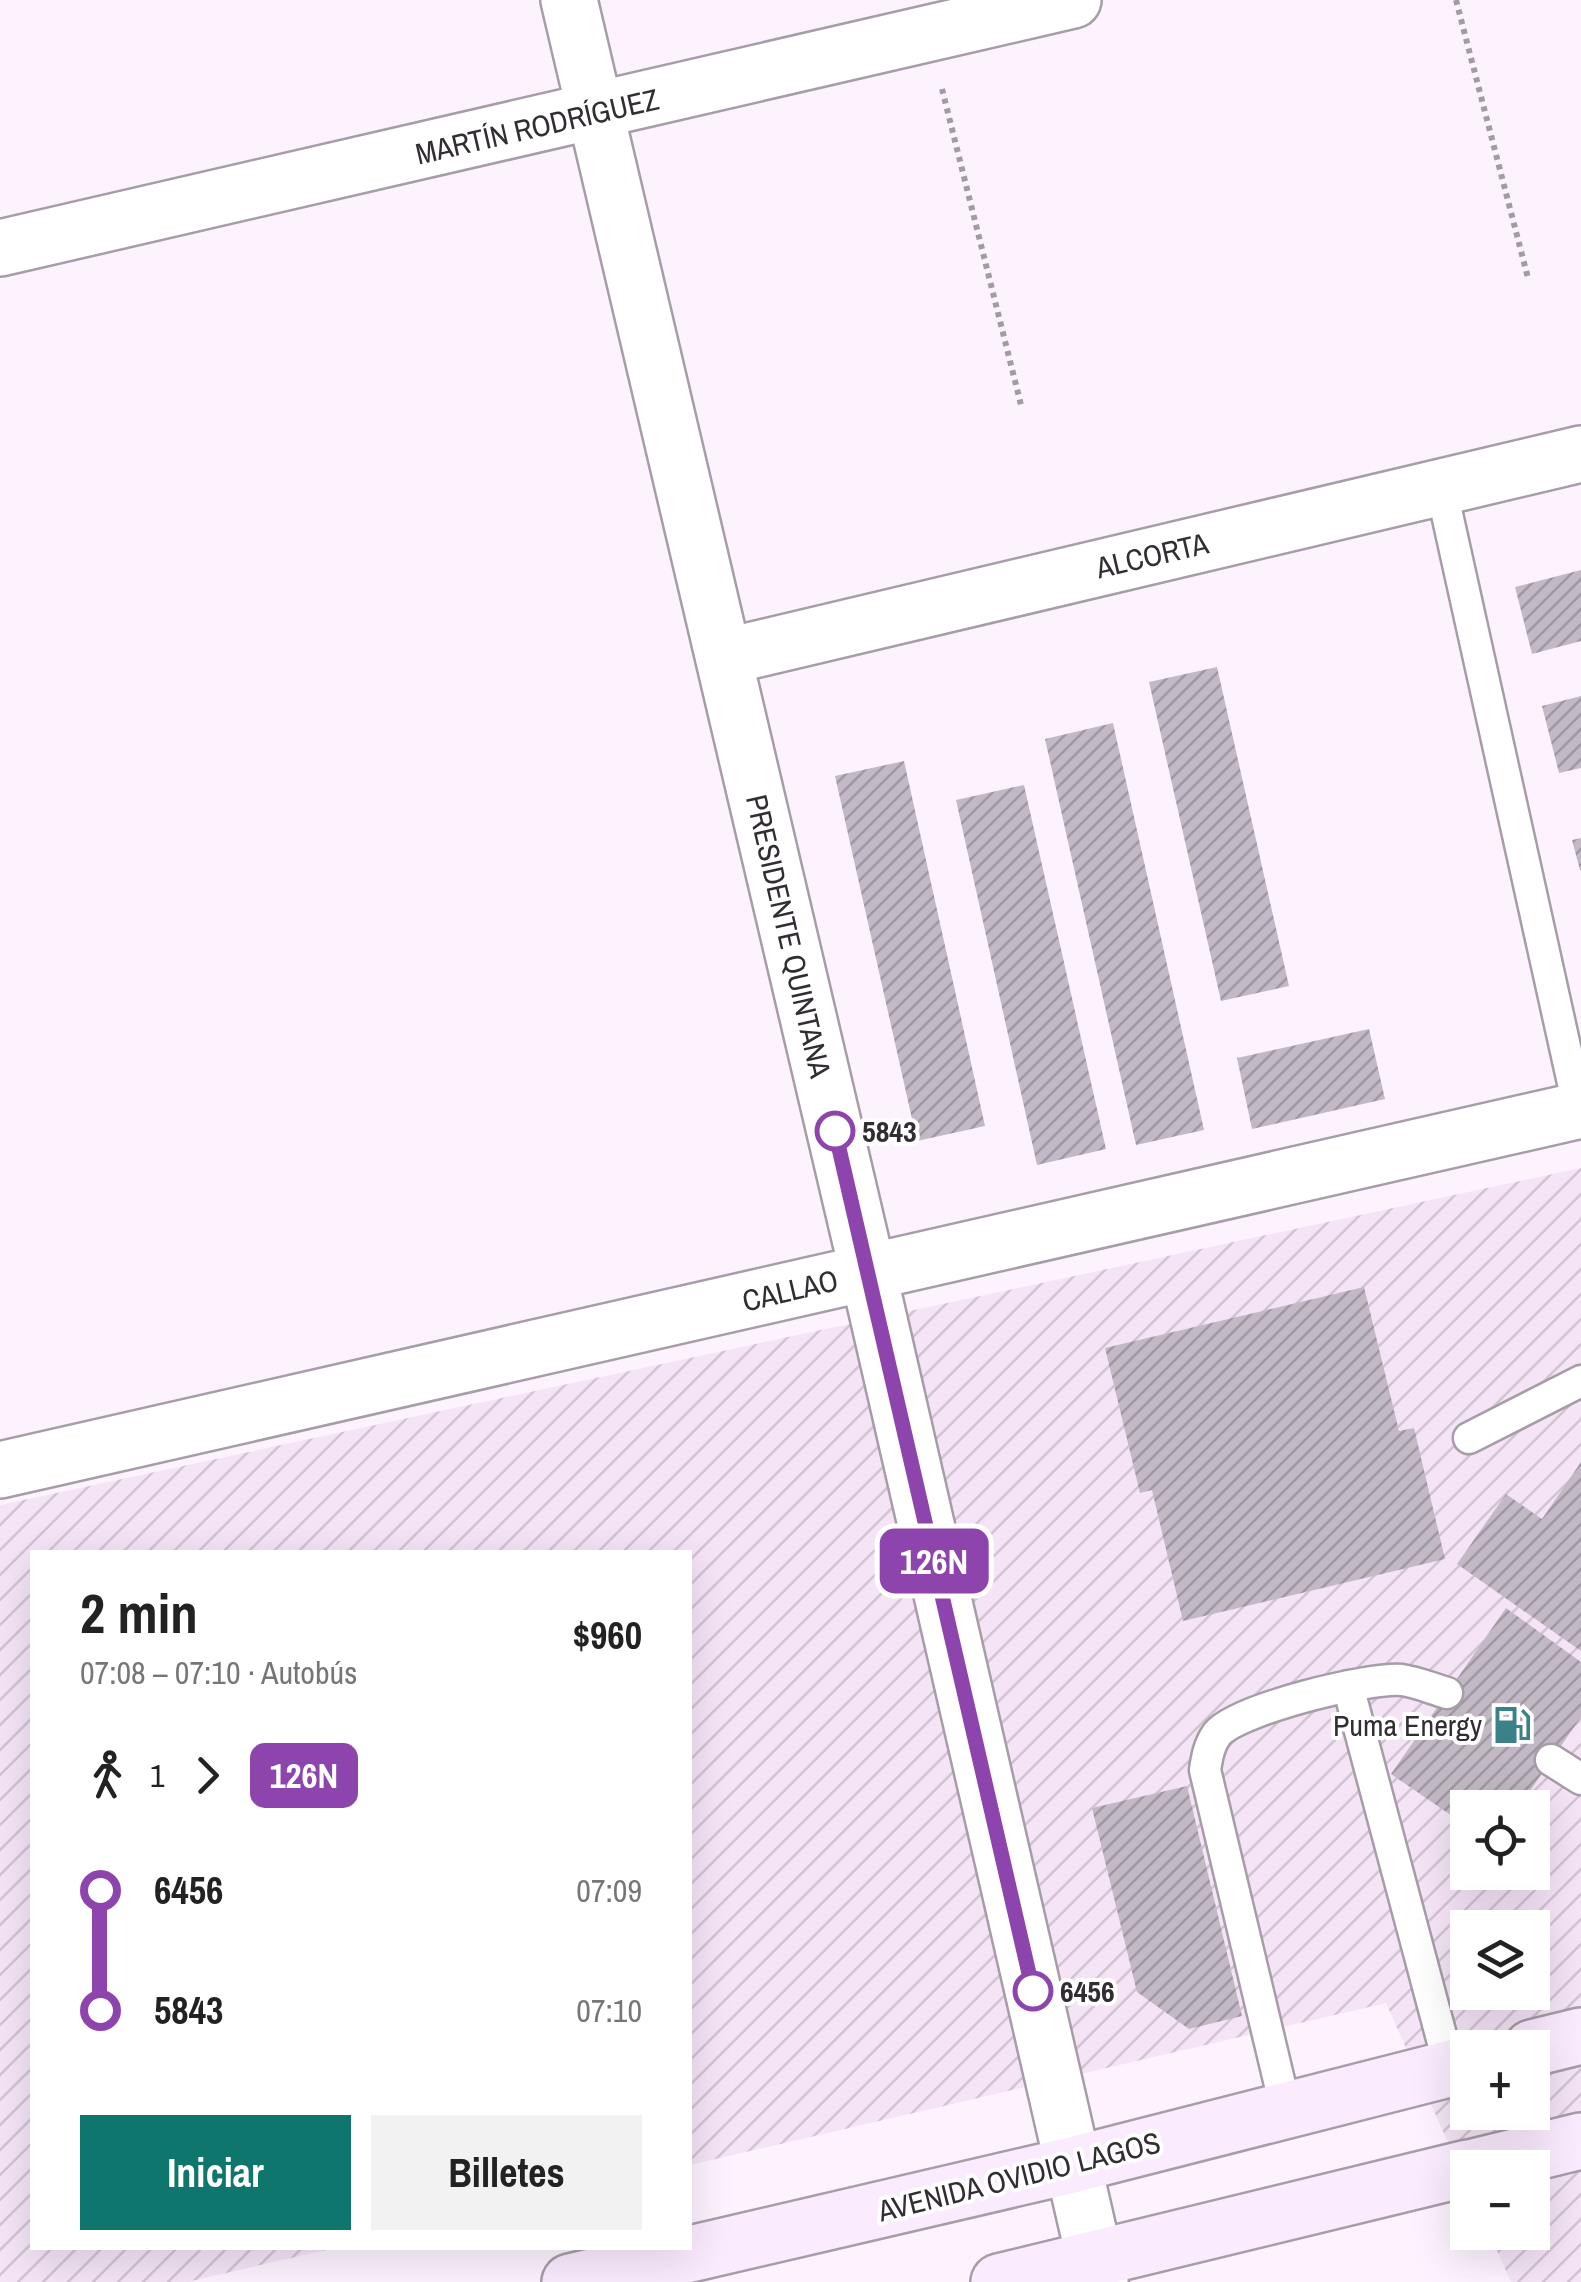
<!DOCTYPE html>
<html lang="es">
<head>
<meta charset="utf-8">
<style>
  body { margin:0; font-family:"Archivo Narrow",sans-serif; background:#f2f2f2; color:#222; height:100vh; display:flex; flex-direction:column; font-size:38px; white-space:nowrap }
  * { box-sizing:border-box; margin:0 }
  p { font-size:32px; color:#767676 }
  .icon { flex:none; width:55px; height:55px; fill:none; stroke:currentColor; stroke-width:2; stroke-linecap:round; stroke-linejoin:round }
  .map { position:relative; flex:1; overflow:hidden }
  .side { position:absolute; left:30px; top:1550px; width:662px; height:700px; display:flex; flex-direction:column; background:#fff; border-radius:0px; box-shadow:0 10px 40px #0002 }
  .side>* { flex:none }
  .badge { padding:0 20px; border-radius:15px; font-size:35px; line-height:65px }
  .tools { position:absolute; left:1450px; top:1790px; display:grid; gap:20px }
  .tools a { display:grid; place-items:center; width:100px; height:100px; border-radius:0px; background:#fff; box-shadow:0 10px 40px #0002; font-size:50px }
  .map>.badge { position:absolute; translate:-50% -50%; box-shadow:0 0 0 5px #fff }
  .legs { display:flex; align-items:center; gap:15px; height:110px; padding:0 50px; font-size:32px }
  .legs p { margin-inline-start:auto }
  .overview { display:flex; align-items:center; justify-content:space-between; height:170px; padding:0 50px }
  h1 { font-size:55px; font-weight:700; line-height:75px }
  .action { display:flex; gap:20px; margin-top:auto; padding:20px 50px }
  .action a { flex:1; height:115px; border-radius:0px; background:#0f766e; color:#fff; font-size:40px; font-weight:700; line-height:115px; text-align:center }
  .action a+a { background:#f2f2f2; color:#222 }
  ul { padding:0 50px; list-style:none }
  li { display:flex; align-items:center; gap:35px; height:120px; font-size:38px }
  li i { display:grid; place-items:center; width:15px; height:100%; margin:0 12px; background:currentColor }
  li i::after { content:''; width:25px; height:25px; margin:-12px; border:8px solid; border-radius:50%; background:#fff }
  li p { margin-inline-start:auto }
  li:first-child i { background:linear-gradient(#0000 50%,currentColor 0) }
  li:last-child i { background:linear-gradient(currentColor 50%,#0000 0) }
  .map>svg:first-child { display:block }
  .industrial { fill:url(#industrial-furrows); fill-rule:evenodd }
  .building { fill:url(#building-hatch) }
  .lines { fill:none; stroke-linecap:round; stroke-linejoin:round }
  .lane-casing { stroke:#a79da8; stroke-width:35 }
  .street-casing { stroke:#a79da8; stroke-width:60 }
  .secondary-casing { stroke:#a79da8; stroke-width:60 }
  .path { stroke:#a29ba4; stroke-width:6; stroke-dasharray:5 5; stroke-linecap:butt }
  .lane { stroke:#fff; stroke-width:30 }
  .street { stroke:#fff; stroke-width:55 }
  .secondary { stroke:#fbebfe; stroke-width:55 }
  .line-1-casing { stroke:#fff; stroke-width:22 }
  .line-1 { stroke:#8e44ad; stroke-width:15 }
  .stop-1-dot { fill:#fff; stroke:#8e44ad; stroke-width:5 }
  .labels { text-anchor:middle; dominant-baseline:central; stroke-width:8; stroke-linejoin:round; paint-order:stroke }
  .street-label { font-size:30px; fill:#312d32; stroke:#fff }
  .stop-label { font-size:30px; font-weight:bold; fill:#312d32; stroke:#fff; text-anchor:start }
  .poi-label { font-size:30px; fill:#312d32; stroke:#fff; text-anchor:end }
</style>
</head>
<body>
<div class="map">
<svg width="1581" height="2282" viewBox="0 0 1581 2282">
  <defs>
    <pattern id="industrial-furrows" width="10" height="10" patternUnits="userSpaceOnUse" patternTransform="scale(2.5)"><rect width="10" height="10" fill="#f4e4f6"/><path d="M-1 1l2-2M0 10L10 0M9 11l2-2" fill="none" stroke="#d2c4d3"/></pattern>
    <pattern id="building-hatch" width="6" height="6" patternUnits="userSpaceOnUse" patternTransform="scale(2.5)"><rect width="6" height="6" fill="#c3b9c5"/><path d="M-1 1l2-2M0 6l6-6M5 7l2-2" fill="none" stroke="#9f97a1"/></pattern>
  </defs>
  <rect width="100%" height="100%" fill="#fdf3ff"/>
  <!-- industrial -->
  <path class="industrial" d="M 1581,1168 L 1581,2282 L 1511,2282 L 1489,2233 L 1532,2232 L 1532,2168 L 1467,2185 L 1386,2003 L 690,2165 L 690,1552 L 32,1552 L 32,2248 L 335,2248 L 187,2282 L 0,2282 L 0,1505 ZM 1468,1808 L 1532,1808 L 1532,1872 L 1468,1872 ZM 1468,1928 L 1532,1928 L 1532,1992 L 1468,1992 ZM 1468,2048 L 1532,2048 L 1532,2112 L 1468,2112 Z"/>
  <!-- building -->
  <path class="building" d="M 1581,570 L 1581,641 L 1532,654 L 1515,587 Z
    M 1217,667 L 1289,986 L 1221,1001 L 1149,682 Z
    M 1581,696 L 1581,768 L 1559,773 L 1542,706 Z
    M 1113,723 L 1204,1130 L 1136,1145 L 1045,739 Z
    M 904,761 L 985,1126 L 917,1141 L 835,776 Z
    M 1024,785 L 1106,1149 L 1037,1165 L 956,800 Z
    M 1581,838 L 1581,870 L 1580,870 L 1572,840 Z
    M 1369,1029 L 1385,1099 L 1252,1129 L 1237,1058 Z
    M 1364,1287 L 1399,1431 L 1414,1428 L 1445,1559 L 1183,1621 L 1152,1490 L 1140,1493 L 1105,1348 Z
    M 1581,1462 L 1581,1651 L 1457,1564 L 1506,1494 L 1542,1519 Z
    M 1506,1608 L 1581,1662 L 1581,1717 L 1518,1808 L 1468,1808 L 1468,1827 L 1391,1774 Z
    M 1187,1786 L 1242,2016 L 1189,2029 L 1137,1992 L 1092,1808 Z"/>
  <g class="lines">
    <!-- lane casing -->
    <g class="lane-casing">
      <path id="lane" d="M 1441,487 L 1579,1110
        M 1469,1438 L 1581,1381
        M 1348,1686 L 1450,2069
        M 1551,1760 L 1581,1779
        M 1286,2110 L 1205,1770 C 1207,1757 1209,1745 1217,1734 C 1238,1709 1369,1677 1402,1680 C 1417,1682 1433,1689 1447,1693"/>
    </g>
    <!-- street casing -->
    <g class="street-casing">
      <path id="street" d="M 569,0 L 868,1272 L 1100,2282
        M 0,248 L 1073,0
        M 724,657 L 1581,454
        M 0,1470 L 1581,1110"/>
    </g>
    <!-- secondary casing -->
    <g class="secondary-casing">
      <path id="secondary" d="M 1532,2048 L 1581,2036
        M 1470,2168 L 1581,2141
        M 570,2282 L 1072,2165 L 1468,2064
        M 999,2282 L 1468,2168"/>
    </g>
    <!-- path -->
    <path class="path" d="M 1456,0 L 1528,278
      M 942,89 L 1022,409"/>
    <!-- lane -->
    <use href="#lane" class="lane"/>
    <!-- street -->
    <use href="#street" class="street"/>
    <!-- secondary -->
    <use href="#secondary" class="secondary"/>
  </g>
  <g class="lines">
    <!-- line-1 casing -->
    <g class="line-1-casing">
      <path id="line-1" d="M 835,1131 L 1033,1991"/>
    </g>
    <!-- line-1 -->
    <use href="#line-1" class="line-1"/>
  </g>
  <!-- icons -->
  <defs>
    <g id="fuel-bare" transform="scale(3)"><path d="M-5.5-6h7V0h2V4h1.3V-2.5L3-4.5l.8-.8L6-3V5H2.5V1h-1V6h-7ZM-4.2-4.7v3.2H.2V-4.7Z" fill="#3a8287" stroke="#fff" stroke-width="2.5" paint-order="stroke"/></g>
  </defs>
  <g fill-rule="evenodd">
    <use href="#fuel-bare" x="1512" y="1725"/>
  </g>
  <!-- markers -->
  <g class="stop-1-dot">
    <circle cx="835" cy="1131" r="18"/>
    <circle cx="1033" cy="1991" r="18"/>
  </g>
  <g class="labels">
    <!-- street labels -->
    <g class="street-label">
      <text transform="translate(537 126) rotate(-13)">MARTÍN RODRÍGUEZ</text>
      <text transform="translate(1152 555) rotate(-13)">ALCORTA</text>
      <text transform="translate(789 936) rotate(77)">PRESIDENTE QUINTANA</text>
      <text transform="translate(790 1290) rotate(-13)">CALLAO</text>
      <text transform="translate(1019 2176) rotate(-14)">AVENIDA OVIDIO LAGOS</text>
    </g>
    <!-- stop labels -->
    <g class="stop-label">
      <text x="862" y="1131">5843</text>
      <text x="1060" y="1991">6456</text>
    </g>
    <!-- poi labels -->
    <g class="poi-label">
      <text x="1482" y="1725">Puma Energy</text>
    </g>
  </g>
</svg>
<div class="tools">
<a><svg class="icon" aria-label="locate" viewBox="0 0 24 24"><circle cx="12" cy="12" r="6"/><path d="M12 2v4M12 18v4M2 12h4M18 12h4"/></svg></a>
<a><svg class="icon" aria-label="layers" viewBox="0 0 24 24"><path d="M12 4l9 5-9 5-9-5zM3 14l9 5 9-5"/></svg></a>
<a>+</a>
<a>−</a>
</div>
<b class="badge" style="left:934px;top:1561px;background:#8e44ad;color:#fff">126N</b>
<section class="side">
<div class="overview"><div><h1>2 min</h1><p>07:08 – 07:10 · Autobús</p></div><b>$960</b></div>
<div class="legs"><svg class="icon" aria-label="walk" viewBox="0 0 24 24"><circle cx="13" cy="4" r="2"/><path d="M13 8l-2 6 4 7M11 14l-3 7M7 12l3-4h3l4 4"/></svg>1<svg class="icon" aria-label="forward" viewBox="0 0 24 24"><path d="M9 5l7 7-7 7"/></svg><b class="badge" style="background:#8e44ad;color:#fff">126N</b></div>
<ul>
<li><i style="color:#8e44ad"></i><b>6456</b><p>07:09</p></li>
<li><i style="color:#8e44ad"></i><b>5843</b><p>07:10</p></li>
</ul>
<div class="action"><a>Iniciar</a><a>Billetes</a></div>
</section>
</div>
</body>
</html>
